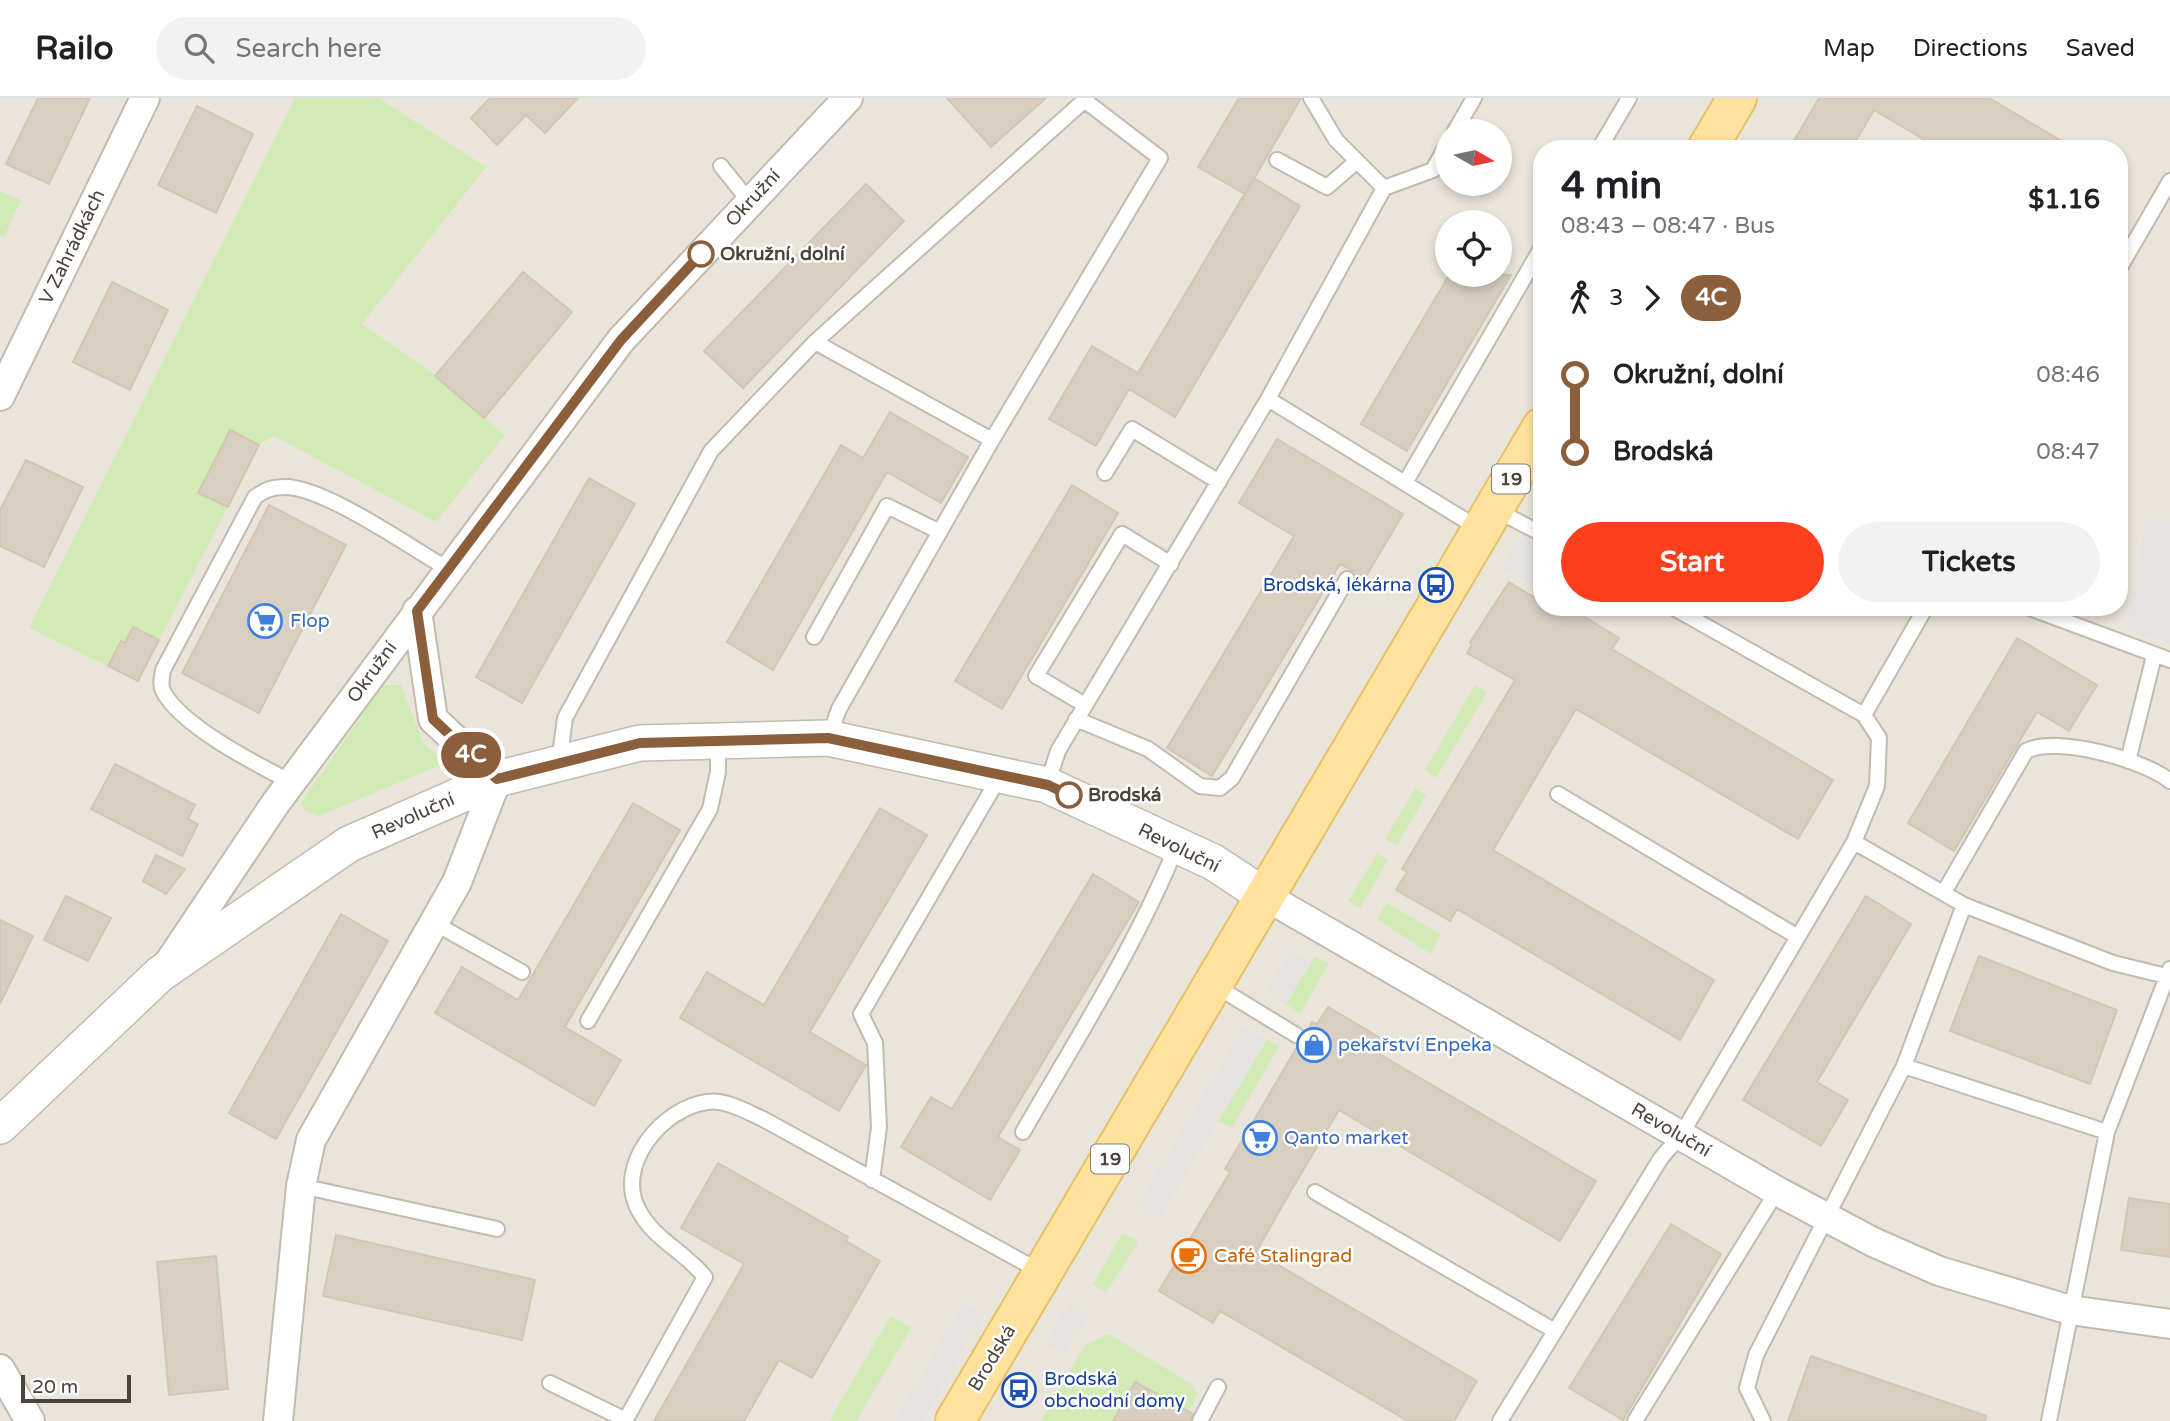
<!DOCTYPE html>
<html lang="en">
<head>
<meta charset="utf-8">
<style>
  body { margin:0; font-family:"Varela Round",sans-serif; background:#f2f2f2; color:#202124; height:100vh; display:flex; flex-direction:column; font-size:26px; white-space:nowrap }
  * { box-sizing:border-box; margin:0 }
  p { font-size:23px; color:#757577 }
  .icon { flex:none; width:38px; height:38px; fill:none; stroke:currentColor; stroke-width:2; stroke-linecap:round; stroke-linejoin:round }
  .map { position:relative; flex:1; overflow:hidden }
  .details { position:absolute; left:1533px; top:42px; width:595px; height:476px; display:flex; flex-direction:column; background:#fff; border-radius:28px; box-shadow:0 4px 10px #0003 }
  .details>* { flex:none }
  .badge { padding:0 14px; border-radius:23px; font-size:24px; line-height:46px }
  .needle { width:46px; rotate:99deg }
  .tools { position:absolute; left:1435px; top:21px; display:grid; gap:14px }
  .tools a { display:grid; place-items:center; width:77px; height:77px; border-radius:50%; background:#fff; box-shadow:0 4px 10px #0003; font-size:35px }
  .scale { position:absolute; left:21px; bottom:18px; width:110px; box-sizing:border-box; padding-left:7px; border:4px solid #4b4439; border-top:0; font-size:19px; line-height:24px; white-space:nowrap; color:#4b4439; -webkit-text-stroke:5px #fff; paint-order:stroke }
  .map>.badge { position:absolute; translate:-50% -50%; box-shadow:0 0 0 4px #fff }
  .legs { display:flex; align-items:center; gap:10px; height:77px; padding:0 28px; font-size:23px }
  .legs p { margin-inline-start:auto }
  .summary { display:flex; align-items:center; justify-content:space-between; height:119px; padding:0 28px }
  h1 { font-size:38px; font-weight:700; line-height:52px }
  .button { display:flex; gap:14px; margin-top:auto; padding:14px 28px }
  .button a { flex:1; height:80px; border-radius:42px; background:#fc3f1d; color:#fff; font-size:28px; font-weight:700; line-height:80px; text-align:center }
  .button a+a { background:#f2f2f2; color:#202124 }
  ul { padding:0 28px; list-style:none }
  li { display:flex; align-items:center; gap:24px; height:77px; font-size:26px }
  li i { display:grid; place-items:center; width:10px; height:100%; margin:0 9px; background:currentColor }
  li i::after { content:''; width:18px; height:18px; margin:-9px; border:5px solid; border-radius:50%; background:#fff }
  li p { margin-inline-start:auto }
  li:first-child i { background:linear-gradient(#0000 50%,currentColor 0) }
  li:last-child i { background:linear-gradient(currentColor 50%,#0000 0) }
  header { display:flex; align-items:center; gap:42px; box-sizing:border-box; height:98px; padding:0 35px; background:#fff; border-bottom:2px solid #e0e0e0 }
  header strong { font-size:33px }
  nav { display:flex; gap:38px; margin-inline-start:auto; font-size:24px }
  .search { width:490px; height:63px; background:#f2f2f2; display:flex; align-items:center; gap:18px; box-sizing:border-box; padding:0 24px; border-radius:38px; color:#757577; font-size:26px }
  .map>svg:first-child { display:block }
  .residential { fill:#eae5da; fill-rule:evenodd }
  .green { fill:#d2eab5 }
  .parking { fill:#e5e3e0 }
  .building { fill:#d8cfc1; stroke:#d3c7b4; stroke-width:2 }
  .lines { fill:none; stroke-linecap:round; stroke-linejoin:round }
  .service-casing { stroke:#c2bbae; stroke-width:18 }
  .minor-casing { stroke:#c2bbae; stroke-width:32 }
  .tertiary-casing { stroke:#c2bbae; stroke-width:38 }
  .primary-casing { stroke:#e6c16a; stroke-width:42 }
  .service { stroke:#fff; stroke-width:14 }
  .minor { stroke:#fff; stroke-width:28 }
  .tertiary { stroke:#fff; stroke-width:35 }
  .primary { stroke:#ffe39c; stroke-width:38 }
  .line-1-casing { stroke:#fff; stroke-width:16 }
  .line-1 { stroke:#8b5e3c; stroke-width:10 }
  .stop-1-dot { fill:#fff; stroke:#8b5e3c; stroke-width:3.5 }
  .labels { text-anchor:middle; dominant-baseline:central; stroke-width:5; stroke-linejoin:round; paint-order:stroke }
  .shield { fill:#fff; stroke:#817c74; stroke-width:2 }
  .shield-label { font-size:18px; font-weight:bold; fill:#4b4439 }
  .street-label { font-size:19px; fill:#4b4439; stroke:#fff }
  .stop-label { font-size:19px; font-weight:bold; fill:#4b4439; stroke:#fff; text-anchor:start }
  .transit-label { font-size:19px; fill:#164399; stroke:#fff; text-anchor:end }
  .shop-label { font-size:19px; fill:#366cbe; stroke:#fff; text-anchor:start }
  .food-label { font-size:19px; fill:#c56008; stroke:#fff; text-anchor:start }
</style>
</head>
<body>
<header>
<strong>Railo</strong>
<div class="search"><svg class="icon" aria-label="search" viewBox="0 0 24 24"><circle cx="10" cy="10" r="6"/><path d="M15 15l6 6"/></svg>Search here</div>
<nav><a>Map</a><a>Directions</a><a>Saved</a></nav>
</header>
<div class="map">
<svg width="2170" height="1323" viewBox="0 0 2170 1323">
  <rect width="100%" height="100%" fill="#f6f3ec"/>
  <!-- residential -->
  <path class="residential" d="M 0,0 L 2170,0 L 2170,1323 L 0,1323 ZM 1447,33 L 1500,33 L 1500,86 L 1447,86 ZM 1542,51 L 2119,51 L 2119,509 L 1542,509 ZM 1447,124 L 1500,124 L 1500,177 L 1447,177 Z"/>
  <!-- green -->
  <path class="green" d="M 295,0 L 378,0 L 486,69 L 362,226 L 438,279 L 505,337 L 436,424 L 274,338 L 259,347 L 230,332 L 198,394 L 228,409 L 159,542 L 133,529 L 125,545 L 121,543 L 108,568 L 29,530 Z
    M 0,93 L 21,102 L 4,139 L 0,137 Z
    M 383,587 L 401,587 L 422,643 L 441,662 L 438,668 L 319,718 L 306,714 L 301,705 Z
    M 1475,587 L 1487,594 L 1436,680 L 1425,672 Z
    M 1415,691 L 1426,697 L 1397,747 L 1385,741 Z
    M 1377,756 L 1388,762 L 1360,810 L 1348,803 Z
    M 1387,805 L 1440,836 L 1431,856 L 1377,821 Z
    M 1315,859 L 1329,865 L 1300,916 L 1286,906 Z
    M 1267,942 L 1279,948 L 1232,1030 L 1218,1023 Z
    M 1123,1135 L 1138,1144 L 1106,1195 L 1093,1186 Z
    M 891,1218 L 911,1230 L 856,1323 L 829,1323 Z
    M 1109,1236 L 1191,1286 L 1197,1296 L 1189,1314 L 1136,1284 L 1113,1323 L 1041,1323 L 1085,1247 Z"/>
  <!-- parking -->
  <path class="parking" d="M 2146,419 L 2170,423 L 2170,545 L 2126,532 Z
    M 1522,437 L 1542,449 L 1542,492 L 1502,470 Z
    M 1291,852 L 1311,863 L 1286,906 L 1266,894 Z
    M 1244,928 L 1267,942 L 1159,1122 L 1136,1109 Z
    M 1070,1204 L 1089,1216 L 1064,1257 L 1045,1245 Z
    M 962,1205 L 984,1217 L 923,1323 L 895,1323 Z"/>
  <!-- building -->
  <path class="building" d="M 38,0 L 90,0 L 49,86 L 6,66 Z
    M 490,0 L 578,0 L 545,35 L 526,17 L 497,47 L 471,20 Z
    M 947,0 L 1046,0 L 991,49 Z
    M 1239,0 L 1301,0 L 1245,96 L 1198,69 Z
    M 1819,0 L 1989,0 L 2075,51 L 1940,51 L 1874,12 L 1851,51 L 1789,51 Z
    M 197,8 L 253,36 L 216,115 L 158,87 Z
    M 1254,80 L 1300,108 L 1175,319 L 1129,291 L 1096,348 L 1049,321 L 1092,248 L 1138,275 Z
    M 866,86 L 904,123 L 743,290 L 704,253 Z
    M 523,174 L 572,214 L 484,320 L 435,278 Z
    M 1449,177 L 1511,177 L 1407,353 L 1361,326 Z
    M 112,184 L 168,212 L 130,292 L 73,264 Z
    M 890,314 L 968,359 L 941,405 L 887,374 L 773,572 L 727,544 L 841,347 L 863,360 Z
    M 230,332 L 259,347 L 228,409 L 198,395 Z
    M 1277,341 L 1403,416 L 1365,480 L 1340,466 L 1212,678 L 1167,650 L 1294,438 L 1239,405 Z
    M 26,362 L 83,389 L 44,469 L 0,448 L 0,412 Z
    M 589,380 L 635,406 L 522,605 L 476,579 Z
    M 1072,387 L 1118,415 L 1002,611 L 955,583 Z
    M 269,407 L 346,447 L 259,615 L 182,575 Z
    M 1509,484 L 1542,504 L 1542,509 L 1568,509 L 1619,540 L 1612,551 L 1833,682 L 1798,741 L 1576,611 L 1493,752 L 1714,882 L 1680,942 L 1457,811 L 1450,823 L 1396,792 L 1407,774 L 1402,771 L 1515,582 L 1467,555 L 1472,546 L 1470,544 Z
    M 133,529 L 159,542 L 138,583 L 108,568 L 121,543 L 125,545 Z
    M 2017,540 L 2097,587 L 2069,633 L 2037,614 L 1954,753 L 1908,725 Z
    M 115,666 L 195,707 L 188,721 L 198,726 L 182,758 L 91,711 Z
    M 633,705 L 680,732 L 565,929 L 621,962 L 594,1008 L 435,915 L 462,869 L 518,902 Z
    M 880,710 L 927,737 L 810,934 L 866,967 L 839,1013 L 680,920 L 707,874 L 764,907 Z
    M 156,757 L 185,771 L 166,796 L 143,783 Z
    M 1093,776 L 1139,804 L 998,1039 L 1020,1052 L 990,1102 L 901,1049 L 931,999 L 952,1011 Z
    M 66,798 L 111,820 L 88,863 L 44,842 Z
    M 1866,798 L 1911,826 L 1817,984 L 1848,1002 L 1821,1048 L 1743,1002 Z
    M 341,816 L 388,843 L 276,1041 L 229,1015 Z
    M 0,822 L 33,838 L 0,906 Z
    M 1979,858 L 2117,912 L 2090,986 L 1950,933 Z
    M 1328,909 L 1382,941 L 1374,953 L 1596,1083 L 1560,1143 L 1339,1012 L 1292,1091 L 1256,1154 L 1477,1283 L 1454,1323 L 1408,1323 L 1220,1213 L 1213,1225 L 1159,1193 L 1230,1074 L 1225,1071 L 1299,946 L 1305,941 L 1312,924 L 1317,926 Z
    M 718,1065 L 848,1139 L 846,1143 L 880,1163 L 812,1280 L 779,1262 L 744,1323 L 654,1323 L 744,1166 L 681,1130 Z
    M 2129,1100 L 2170,1106 L 2170,1159 L 2121,1152 Z
    M 1671,1126 L 1721,1156 L 1623,1322 L 1569,1290 Z
    M 336,1137 L 535,1182 L 522,1242 L 323,1198 Z
    M 216,1158 L 228,1291 L 169,1297 L 157,1164 Z
    M 1811,1258 L 1986,1318 L 1985,1323 L 1788,1323 Z
    M 1135,1284 L 1193,1316 L 1190,1323 L 1113,1323 Z"/>
  <g class="lines">
    <!-- service casing -->
    <g class="service-casing">
      <path id="service" d="M 1311,0 L 1336,42 L 1384,90
        M 1455,33 L 1474,0
        M 1599,51 L 1629,0
        M 1277,62 L 1327,89 L 1357,63
        M 721,68 L 749,103
        M 2119,171 L 2170,83
        M 815,244 L 992,342
        M 1268,301 L 1481,432
        M 1105,375 L 1132,331 L 1219,384
        M 1405,385 L 1542,149
        M 1494,411 L 1542,436
        M 1672,509 L 1864,617 L 1879,640 L 1877,688 L 1854,744
        M 2027,509 L 2170,562
        M 814,539 L 887,408 L 940,434
        M 1085,607 L 1036,578 L 1122,436 L 1171,466
        M 1864,617 L 1926,509
        M 1076,621 L 1148,651 L 1200,688 L 1220,690 L 1232,680 L 1347,481
        M 829,639 L 839,611 L 992,342 L 1160,60 L 1084,2
        M 2128,663 L 2154,558
        M 559,665 L 565,620 L 711,353 L 815,244 L 1087,0
        M 291,684 C 256,666 181,628 163,593 C 160,587 162,579 163,572 L 255,399 C 265,392 272,389 285,389 C 325,389 411,450 448,471
        M 1047,687 L 1058,653 L 1268,301 L 1384,90 L 1433,72 L 1447,47
        M 1558,696 L 1798,839
        M 1944,794 L 2026,653 C 2056,637 2144,662 2170,683
        M 434,825 L 522,874
        M 1214,887 L 1296,937
        M 588,923 L 710,711 L 718,674 L 718,643
        M 1904,968 L 2107,1034
        M 1023,1034 C 1077,940 1136,848 1177,747
        M 872,1082 L 879,1029 L 875,945 L 861,916 L 1000,678
        M 301,1088 L 497,1131
        M 1315,1094 L 1555,1233
        M 550,1285 L 626,1322
        M 625,1323 L 705,1179 C 685,1154 653,1141 638,1111 C 615,1066 663,1010 707,1004 C 726,1001 747,1014 763,1021 L 1041,1174
        M 1200,1323 L 1218,1289
        M 1500,1323 L 1661,1060 L 1681,1037 L 1854,744 L 1964,807 L 2113,865 L 2170,879
        M 1635,1323 L 1777,1093
        M 1763,1323 L 1747,1290 L 1756,1257 L 1904,968 L 1964,807
        M 2049,1323 L 2107,1034 L 2170,871"/>
    </g>
    <!-- minor casing -->
    <g class="minor-casing">
      <path id="minor" d="M 0,298 L 145,0
        M 1265,798 L 1777,1093 L 1873,1144 L 1939,1173 L 2070,1212 L 2170,1226
        M 168,866 L 275,706 L 621,242 L 848,0
        M 0,1271 L 30,1323
        M 278,1323 L 301,1088 L 311,1042 L 457,784 L 497,681 L 433,621 L 417,513"/>
    </g>
    <!-- tertiary casing -->
    <g class="tertiary-casing">
      <path id="tertiary" d="M 0,1028 L 160,876 L 349,746 L 497,681 L 640,645 L 828,640 L 1047,687 L 1213,764 L 1265,798"/>
    </g>
    <!-- primary casing -->
    <g class="primary-casing">
      <path id="primary" d="M 1707,51 L 1737,0
        M 955,1323 L 1542,329"/>
    </g>
    <!-- service -->
    <use href="#service" class="service"/>
    <!-- minor -->
    <use href="#minor" class="minor"/>
    <!-- tertiary -->
    <use href="#tertiary" class="tertiary"/>
    <!-- primary -->
    <use href="#primary" class="primary"/>
  </g>
  <g class="lines">
    <!-- line-1 casing -->
    <g class="line-1-casing">
      <path id="line-1" d="M 701,156 L 621,242 L 417,513 L 433,621 L 497,681 L 640,645 L 828,640 L 1048,687 L 1069,697"/>
    </g>
    <!-- line-1 -->
    <use href="#line-1" class="line-1"/>
  </g>
  <!-- icons -->
  <defs>
    <g id="bus-ring" transform="scale(1.75)"><circle r="9.5" fill="#fff" stroke="#1a4fb4" stroke-width="1.5"/><path d="M-5-6H5V4H4V6H2V4H-2V6H-4V4H-5ZM-3.5-4V0h7V-4ZM-3.5 1.2v1.5H-2V1.2ZM2 1.2v1.5H3.5V1.2Z" fill="#1a4fb4"/></g>
    <g id="supermarket-ring" transform="scale(1.75)"><circle r="9.5" fill="#fff" stroke="#3f7fe0" stroke-width="1.5"/><path d="M-6-5.5h2.5l.6 2H6L4.5 2H-2.5L-4.4-4H-6ZM-1.5 3.2a1.3 1.3 0 1 0 .1 0ZM3 3.2a1.3 1.3 0 1 0 .1 0Z" fill="#3f7fe0"/></g>
    <g id="shop-ring" transform="scale(1.75)"><circle r="9.5" fill="#fff" stroke="#3f7fe0" stroke-width="1.5"/><path d="M-5-2.5h2.3a2.7 3.5 0 0 1 5.4 0H5L5.5 6h-11ZM-1.5-2.5h3a1.5 2.3 0 0 0-3 0Z" fill="#3f7fe0"/></g>
    <g id="cafe-ring" transform="scale(1.75)"><circle r="9.5" fill="#fff" stroke="#e8710a" stroke-width="1.5"/><path d="M-5.5-4.5H6V0H3Q3 3.5 0 3.5H-2.5Q-5.5 3.5-5.5 0ZM3-3.2v2h1.7v-2ZM-6 4.5H4V6H-6Z" fill="#e8710a"/></g>
  </defs>
  <g fill-rule="evenodd">
    <use href="#bus-ring" x="1436" y="487"/>
    <use href="#supermarket-ring" x="265" y="523"/>
    <use href="#shop-ring" x="1314" y="947"/>
    <use href="#supermarket-ring" x="1260" y="1040"/>
    <use href="#cafe-ring" x="1189" y="1158"/>
    <use href="#bus-ring" x="1019" y="1292"/>
  </g>
  <!-- markers -->
  <g class="stop-1-dot">
    <circle cx="701" cy="156" r="12"/>
    <circle cx="1069" cy="697" r="12"/>
  </g>
  <g class="labels">
    <!-- shield labels -->
    <g class="shield">
      <rect x="1492" y="366.5" width="38" height="29" rx="5"/>
      <rect x="1091" y="1046.5" width="38" height="29" rx="5"/>
    </g>
    <g class="shield-label">
      <text x="1511" y="381">19</text>
      <text x="1110" y="1061">19</text>
    </g>
    <!-- street labels -->
    <g class="street-label">
      <text transform="translate(753 100) rotate(-47)">Okružní</text>
      <text transform="translate(72 149) rotate(-64)">V Zahrádkách</text>
      <text transform="translate(372 574) rotate(-54)">Okružní</text>
      <text transform="translate(413 718) rotate(-24)">Revoluční</text>
      <text transform="translate(1179 750) rotate(26)">Revoluční</text>
      <text transform="translate(1671 1032) rotate(30)">Revoluční</text>
      <text transform="translate(992 1260) rotate(-59)">Brodská</text>
    </g>
    <!-- stop labels -->
    <g class="stop-label">
      <text x="720" y="156">Okružní, dolní</text>
      <text x="1088" y="697">Brodská</text>
    </g>
    <!-- transit labels -->
    <g class="transit-label">
      <text x="1412" y="487">Brodská, lékárna</text>
      <text x="1044" y="1281" text-anchor="start">Brodská<tspan x="1044" dy="22">obchodní domy</tspan></text>
    </g>
    <!-- shop labels -->
    <g class="shop-label">
      <text x="290" y="523">Flop</text>
      <text x="1338" y="947">pekařství Enpeka</text>
      <text x="1284" y="1040">Qanto market</text>
    </g>
    <!-- food labels -->
    <g class="food-label">
      <text x="1214" y="1158">Café Stalingrad</text>
    </g>
  </g>
</svg>
<div class="tools">
<a><svg class="needle" viewBox="-14 -14 28 28"><path d="M0-13l5 13h-10z" fill="#e53935"/><path d="M0 13l5-13h-10z" fill="#757577"/></svg></a>
<a><svg class="icon" aria-label="locate" viewBox="0 0 24 24"><circle cx="12" cy="12" r="6"/><path d="M12 2v4M12 18v4M2 12h4M18 12h4"/></svg></a>
</div>
<div class="scale">20 m</div>
<b class="badge" style="left:471px;top:657px;background:#8b5e3c;color:#fff">4C</b>
<section class="details">
<div class="summary"><div><h1>4 min</h1><p>08:43 – 08:47 · Bus</p></div><b>$1.16</b></div>
<div class="legs"><svg class="icon" aria-label="walk" viewBox="0 0 24 24"><circle cx="13" cy="4" r="2"/><path d="M13 8l-2 6 4 7M11 14l-3 7M7 12l3-4h3l4 4"/></svg>3<svg class="icon" aria-label="forward" viewBox="0 0 24 24"><path d="M9 5l7 7-7 7"/></svg><b class="badge" style="background:#8b5e3c;color:#fff">4C</b></div>
<ul>
<li><i style="color:#8b5e3c"></i><b>Okružní, dolní</b><p>08:46</p></li>
<li><i style="color:#8b5e3c"></i><b>Brodská</b><p>08:47</p></li>
</ul>
<div class="button"><a>Start</a><a>Tickets</a></div>
</section>
</div>
</body>
</html>
